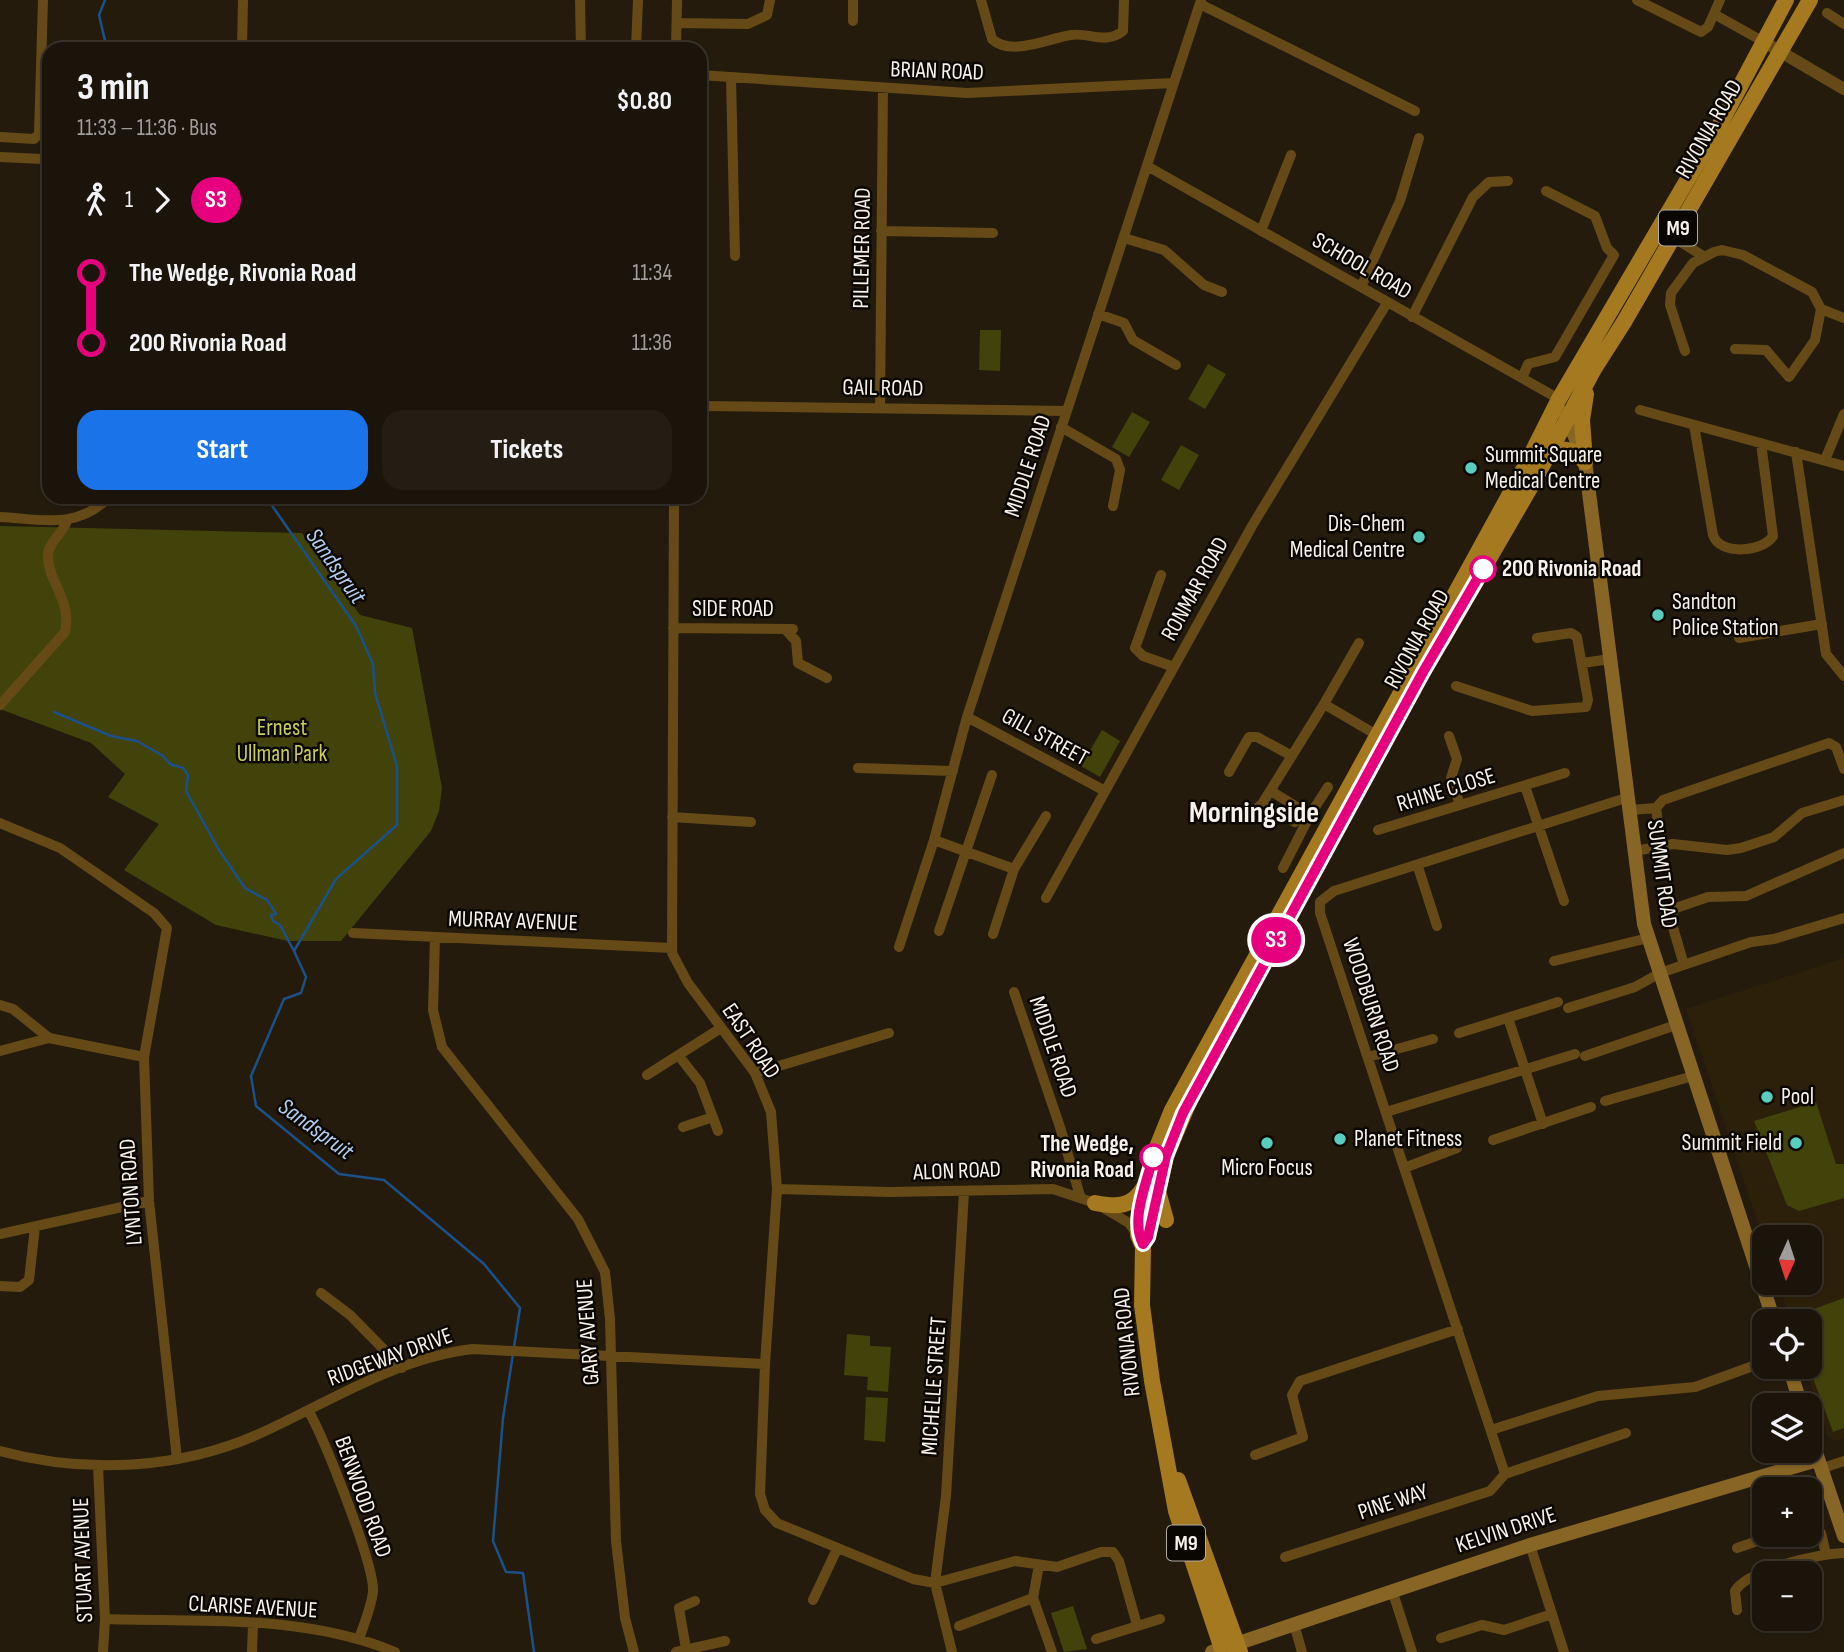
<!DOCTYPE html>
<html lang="en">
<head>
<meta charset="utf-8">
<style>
  body { margin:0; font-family:"Sofia Sans Condensed",sans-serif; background:#241d13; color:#f1f3f6; height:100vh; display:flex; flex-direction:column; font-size:26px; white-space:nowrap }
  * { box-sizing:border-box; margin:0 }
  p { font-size:23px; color:#a09e9c }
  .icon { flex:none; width:38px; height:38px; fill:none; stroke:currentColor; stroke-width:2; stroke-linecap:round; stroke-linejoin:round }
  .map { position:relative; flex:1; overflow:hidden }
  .details { position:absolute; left:42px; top:42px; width:665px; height:462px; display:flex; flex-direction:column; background:#1b140a; border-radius:21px; box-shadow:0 2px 5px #0004,0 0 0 2px #39332b }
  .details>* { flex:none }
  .badge { padding:0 14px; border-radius:23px; font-size:24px; line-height:46px }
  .needle { width:46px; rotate:183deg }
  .controls { position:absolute; left:1752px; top:1225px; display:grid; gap:14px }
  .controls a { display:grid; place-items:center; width:70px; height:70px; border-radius:14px; background:#1b140a; box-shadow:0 2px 5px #0004,0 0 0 2px #39332b; font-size:35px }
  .map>.badge { position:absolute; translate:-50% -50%; box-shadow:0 0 0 4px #fff }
  .legs { display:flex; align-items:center; gap:10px; height:77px; padding:0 35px; font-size:23px }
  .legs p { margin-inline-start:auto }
  .head { display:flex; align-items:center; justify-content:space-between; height:119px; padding:0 35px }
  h1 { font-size:38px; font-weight:700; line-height:52px }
  .cta { display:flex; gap:14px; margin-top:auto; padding:14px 35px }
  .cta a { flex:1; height:80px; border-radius:21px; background:#1a73e8; color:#fff; font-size:28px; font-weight:700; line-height:80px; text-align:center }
  .cta a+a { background:#241d13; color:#f1f3f6 }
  ul { padding:0 35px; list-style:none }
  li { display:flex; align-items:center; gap:24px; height:70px; font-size:26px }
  li i { display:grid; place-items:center; width:10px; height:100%; margin:0 9px; background:currentColor }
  li i::after { content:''; width:18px; height:18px; margin:-9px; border:5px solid; border-radius:50%; background:#1b140a }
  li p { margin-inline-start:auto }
  li:first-child i { background:linear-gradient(#0000 50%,currentColor 0) }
  li:last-child i { background:linear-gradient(currentColor 50%,#0000 0) }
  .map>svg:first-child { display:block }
  .built { fill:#2d200b }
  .green { fill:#42430b }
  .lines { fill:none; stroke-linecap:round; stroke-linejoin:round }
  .stream { stroke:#1c5088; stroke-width:2.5 }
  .minor { stroke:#654a17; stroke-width:10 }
  .tertiary { stroke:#654a17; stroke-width:12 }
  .secondary { stroke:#876525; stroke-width:14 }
  .primary { stroke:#a5791f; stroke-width:16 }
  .line-1-casing { stroke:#fff; stroke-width:16 }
  .line-1 { stroke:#e6007e; stroke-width:10 }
  .poi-dot { fill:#59cebe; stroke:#0a0703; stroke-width:2.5 }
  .stop-1-dot { fill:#fff; stroke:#e6007e; stroke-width:3.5 }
  .labels { text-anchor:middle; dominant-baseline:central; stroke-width:5; stroke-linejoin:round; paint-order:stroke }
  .shield { fill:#0a0703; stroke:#b0aba3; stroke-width:2 }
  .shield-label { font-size:21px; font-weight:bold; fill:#f7f1e7 }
  .street-label { font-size:23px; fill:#f7f1e7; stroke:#0a0703 }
  .poi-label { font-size:23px; fill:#f7f1e7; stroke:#0a0703; text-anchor:start }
  .stop-label { font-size:23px; font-weight:bold; fill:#f7f1e7; stroke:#0a0703; text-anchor:start }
  .park-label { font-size:23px; fill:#cbcd59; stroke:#0a0703 }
  .water-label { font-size:24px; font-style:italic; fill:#b2cdee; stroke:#0a0703 }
  .district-label { font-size:30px; font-weight:bold; fill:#f7f1e7; stroke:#0a0703 }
</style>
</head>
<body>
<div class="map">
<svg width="1844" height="1652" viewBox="0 0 1844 1652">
  <rect width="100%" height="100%" fill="#241b0d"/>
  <!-- built -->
  <path class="built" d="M 1844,958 L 1844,1438 L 1836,1441 L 1828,1436 L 1805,1367 L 1810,1367 L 1810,1321 L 1791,1321 L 1778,1283 L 1810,1283 L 1810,1237 L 1764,1237 L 1764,1240 L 1686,1009 Z"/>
  <!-- green -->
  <path class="green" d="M 980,330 L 1001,330 L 1000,371 L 979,370 Z
    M 1208,364 L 1226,374 L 1205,409 L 1188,399 Z
    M 1132,412 L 1150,422 L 1129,457 L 1112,447 Z
    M 1181,445 L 1199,455 L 1179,490 L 1161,480 Z
    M 0,526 L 302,533 L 360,615 L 412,628 L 442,788 L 439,811 L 431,831 L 341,941 L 288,941 L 216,925 L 124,870 L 159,824 L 108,797 L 125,774 L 91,743 L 0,709 Z
    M 1102,730 L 1120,741 L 1100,777 L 1081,766 Z
    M 1816,1102 L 1836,1164 L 1844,1164 L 1844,1198 L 1799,1211 L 1787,1205 L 1754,1121 Z
    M 1844,1298 L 1844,1428 L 1833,1432 L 1809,1367 L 1810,1321 L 1793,1321 L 1792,1317 Z
    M 847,1334 L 870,1336 L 870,1346 L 891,1347 L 888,1392 L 867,1390 L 868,1377 L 844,1375 Z
    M 866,1397 L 888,1398 L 885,1442 L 864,1440 Z
    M 1073,1606 L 1087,1649 L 1064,1652 L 1051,1613 Z"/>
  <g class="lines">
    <!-- stream -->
    <path class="stream" d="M 105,0 L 99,15 L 107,49
      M 266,497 L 356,626 L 373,664 L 375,693 L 397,766 L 397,825 L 336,879 L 294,951 L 306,977 L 301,993 L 284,999 L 251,1076 L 256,1106 L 339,1174 L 384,1180 L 484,1264 L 520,1308 L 514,1347
      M 54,712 L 111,736 L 137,741 L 163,756 L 170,764 L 183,768 L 188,775 L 186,791 L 219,850 L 245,888 L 267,900 L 276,914 L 271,915 L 273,921 L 280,925 L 294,951
      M 513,1354 L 503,1418 L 493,1541 L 506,1572 L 523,1573 L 534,1652"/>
    <!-- minor -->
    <path class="minor" d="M 580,0 L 581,49
      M 981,0 L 992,39 C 1011,57 1049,38 1071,35 C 1089,32 1106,45 1123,31 L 1124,0
      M 1637,0 L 1701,32 L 1708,27 L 1720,0
      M 1200,4 L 1415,111
      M 1827,13 L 1844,24
      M 1714,14 L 1764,42
      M 853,21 L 853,0
      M 677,23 L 748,24 L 767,15 L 770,0
      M 242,49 L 243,0
      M 636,49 L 638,0
      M 676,49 L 677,0
      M 700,75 L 967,93 L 1173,83
      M 731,77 L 735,256
      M 0,137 L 34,139 L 39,134 L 43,0
      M 0,157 L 42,159
      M 1147,166 L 1559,399
      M 881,231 L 993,233
      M 1261,231 L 1291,155
      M 1673,237 L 1703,256
      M 1124,238 L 1164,250 L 1204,285 L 1222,292
      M 1361,287 L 1400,201 L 1419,138
      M 46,304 L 49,336
      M 1821,309 L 1844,318
      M 1098,314 L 1124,323 L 1133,340 L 1176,365
      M 1412,317 L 1473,197 L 1489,182 L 1508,181
      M 1685,351 L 1670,305 L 1671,293 L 1693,263 L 1714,252 L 1722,250 L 1743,255 L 1812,292 L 1821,309 L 1815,340 L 1789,377 L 1766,350 L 1735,349
      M 1522,378 L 1528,364 L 1555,357 L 1614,255 L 1607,248 L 1595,216 L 1546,191
      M 700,406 L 1066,411
      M 880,407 L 883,89
      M 1640,410 L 1844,466
      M 1694,425 L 1713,535 C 1720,556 1763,552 1773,536 L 1761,443
      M 1061,427 L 1116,459 L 1120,470 L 1113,506
      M 1796,452 L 1826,654 L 1844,676
      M 1825,460 L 1844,414
      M 674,497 L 672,953 L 688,983 L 755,1073 L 771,1112 L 777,1189 L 765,1364 L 760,1494 L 765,1510 L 777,1523 L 913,1579 L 935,1583 L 1015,1561 L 1057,1567 L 1101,1552 L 1113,1552 L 1119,1561 L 1137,1625
      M 0,517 C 41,519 77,530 109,497
      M 1161,575 L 1135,648 L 1143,656 L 1174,667
      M 673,628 L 793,629
      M 785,629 L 796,641 L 798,663 L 827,678
      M 1739,638 L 1822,624
      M 1582,663 L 1611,659
      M 1456,686 L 1532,711 L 1586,707 L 1588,700 L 1577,637 L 1571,633 L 1537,638
      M 1324,704 L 1359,643
      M 0,705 L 65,632 C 72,599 47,581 48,555 C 48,543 63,533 67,521
      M 967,717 L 1105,791
      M 1449,736 L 1457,759 L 1451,778 L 1460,805
      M 858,768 L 953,771
      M 1229,772 L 1249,737 L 1257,737 L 1292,756
      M 1525,786 L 1564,901
      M 1271,791 L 1310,815 L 1283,868
      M 1262,804 L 1295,822
      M 1630,810 L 1656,808
      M 1310,815 L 1328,787
      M 672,817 L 751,822
      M 1245,819 L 1262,804 L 1324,704 L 1387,741
      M 0,823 L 60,848 L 154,913 L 167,928 L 144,1057 L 149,1201 L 177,1459
      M 1378,830 L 1565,773
      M 934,840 L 1014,869
      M 1661,846 L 1656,808 L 1663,800 L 1829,743 L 1836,747 L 1844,769
      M 1635,851 L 1673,844 L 1727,850 L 1741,848 L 1774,837 L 1802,813 L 1844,800
      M 1418,867 L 1437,926
      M 1046,898 L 1252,526 L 1387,303
      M 939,931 L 992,775
      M 353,933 L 672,948
      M 993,934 L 1014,869 L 1046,816
      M 435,937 L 433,1010 L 442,1047 L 578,1219 L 605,1272 L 610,1319 L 616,1541 L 625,1618 L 634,1652
      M 899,947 L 934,840 L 967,717 L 1201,0
      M 1554,961 L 1648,938
      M 1684,965 L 1672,924 L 1673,909 L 1708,897 L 1746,896 L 1844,853
      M 1014,992 L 1060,1127 L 1080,1196
      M 0,1005 L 13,1009 L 49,1038 L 144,1057
      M 1568,1008 L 1635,987 L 1660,973 L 1751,942 L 1774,939 L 1844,918
      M 1508,1018 L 1543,1124
      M 1459,1033 L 1558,1002
      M 0,1051 L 49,1038
      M 679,1056 L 700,1083 L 718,1131
      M 1585,1056 L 1676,1025
      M 1368,1057 L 1433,1039
      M 755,1073 L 889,1033
      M 647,1075 L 721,1028
      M 1605,1101 L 1693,1076
      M 1386,1112 L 1575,1054
      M 683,1127 L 713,1117
      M 1493,1140 L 1591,1107
      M 1404,1168 L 1457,1148
      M 777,1189 L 889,1192 L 1053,1189 L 1095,1203 L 1129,1223 L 1137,1234
      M 0,1234 L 149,1201
      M 0,1286 L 20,1287 L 29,1280 L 35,1227
      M 321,1293 L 350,1315 L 402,1368
      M 308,1410 C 324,1438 375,1565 373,1592 C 371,1608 364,1624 359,1639
      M 1491,1430 L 1598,1396 L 1695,1387 L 1764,1362
      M 0,1451 C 86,1474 179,1470 261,1433 C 329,1402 396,1358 473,1349 L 765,1364
      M 1255,1455 L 1303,1437 L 1292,1395 L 1300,1381 L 1458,1329
      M 98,1466 L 105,1619 L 103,1652
      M 1820,1469 L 1844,1461
      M 1505,1474 L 1320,913 L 1320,902 L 1334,891 L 1629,797
      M 1505,1474 L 1626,1433
      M 1810,1525 L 1821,1533 L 1826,1554
      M 1530,1545 L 1564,1652
      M 1737,1548 L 1775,1535
      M 1285,1557 L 1490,1491 L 1505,1474
      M 1039,1565 L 1033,1598 L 1052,1652
      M 1392,1590 L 1412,1652
      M 813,1600 L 837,1549
      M 1737,1610 L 1735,1591 C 1748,1569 1819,1554 1844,1553
      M 105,1619 C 202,1622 304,1614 395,1652
      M 1294,1624 L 1302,1652
      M 959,1626 L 1033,1598
      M 1441,1638 L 1482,1625 L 1504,1630 L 1552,1614
      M 1096,1639 L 1160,1619
      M 686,1649 L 679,1608 L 695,1601
      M 252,1652 L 253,1624
      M 676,1652 L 725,1641
      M 952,1652 L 935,1583 L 946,1496 L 964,1192"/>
    <!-- tertiary -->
    <path class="tertiary" d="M 1764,42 L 1844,89"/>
    <!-- secondary -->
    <path class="secondary" d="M 1565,413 L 1585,461 L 1644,924 L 1774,1321
      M 1789,1367 L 1801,1405
      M 1810,1435 L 1844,1536
      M 1212,1652 L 1530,1545 L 1817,1460"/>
    <!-- primary -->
    <path class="primary" d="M 1548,452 C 1565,447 1573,449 1585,462
      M 1585,461 L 1582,420 L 1586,394
      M 1442,640 L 1534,481 L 1594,369 L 1624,322 L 1810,0
      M 1159,1195 L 1166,1220
      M 1095,1203 C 1116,1207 1132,1208 1144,1187
      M 1143,1244 L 1148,1237 L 1166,1156 L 1192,1095
      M 1178,1480 L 1240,1652
      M 1223,1652 L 1176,1511 L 1152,1381 L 1142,1305 L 1143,1247 L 1138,1235 L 1138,1220 L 1153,1157 L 1172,1110 L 1528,461 L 1559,399 L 1719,126 L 1786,0"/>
  </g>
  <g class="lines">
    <!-- line-1 casing -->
    <g class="line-1-casing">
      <path id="line-1" d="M 1153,1157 C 1147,1183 1130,1220 1143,1244 L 1148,1237 L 1166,1156 L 1183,1113 L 1423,672 L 1483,569"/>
    </g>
    <!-- line-1 -->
    <use href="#line-1" class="line-1"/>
  </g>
  <!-- markers -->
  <g class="poi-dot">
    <circle cx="1471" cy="468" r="7"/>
    <circle cx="1419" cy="537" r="7"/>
    <circle cx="1658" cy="615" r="7"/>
    <circle cx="1767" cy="1097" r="7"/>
    <circle cx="1340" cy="1139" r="7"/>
    <circle cx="1267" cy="1143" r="7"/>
    <circle cx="1796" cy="1143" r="7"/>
  </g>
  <g class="stop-1-dot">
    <circle cx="1483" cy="569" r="12"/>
    <circle cx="1153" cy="1157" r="12"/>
  </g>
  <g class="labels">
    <!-- shield labels -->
    <g class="shield">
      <rect x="1659" y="210.5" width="38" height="35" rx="5"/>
      <rect x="1167" y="1525.5" width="38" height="35" rx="5"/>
    </g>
    <g class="shield-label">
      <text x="1678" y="228">M9</text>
      <text x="1186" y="1543">M9</text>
    </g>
    <!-- street labels -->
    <g class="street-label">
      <text transform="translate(937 71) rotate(2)">BRIAN ROAD</text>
      <text transform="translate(1709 129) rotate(-60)">RIVONIA ROAD</text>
      <text transform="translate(862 248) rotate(-89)">PILLEMER ROAD</text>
      <text transform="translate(1362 266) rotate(30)">SCHOOL ROAD</text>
      <text transform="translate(883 388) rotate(1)">GAIL ROAD</text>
      <text transform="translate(1028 466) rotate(-72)">MIDDLE ROAD</text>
      <text transform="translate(1195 589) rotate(-61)">RONMAR ROAD</text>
      <text x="733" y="609">SIDE ROAD</text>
      <text transform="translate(1417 639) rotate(-61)">RIVONIA ROAD</text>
      <text transform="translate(1045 737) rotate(29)">GILL STREET</text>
      <text transform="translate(1446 790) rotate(-17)">RHINE CLOSE</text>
      <text transform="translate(1662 874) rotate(82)">SUMMIT ROAD</text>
      <text transform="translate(513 921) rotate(2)">MURRAY AVENUE</text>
      <text transform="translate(1371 1005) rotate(72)">WOODBURN ROAD</text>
      <text transform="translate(751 1041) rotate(56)">EAST ROAD</text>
      <text transform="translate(1053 1047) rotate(71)">MIDDLE ROAD</text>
      <text transform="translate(957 1171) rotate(-2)">ALON ROAD</text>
      <text transform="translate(131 1192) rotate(-94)">LYNTON ROAD</text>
      <text transform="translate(588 1332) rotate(-94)">GARY AVENUE</text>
      <text transform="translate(1127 1342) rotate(-96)">RIVONIA ROAD</text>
      <text transform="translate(390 1357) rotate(-20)">RIDGEWAY DRIVE</text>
      <text transform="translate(934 1386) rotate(-86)">MICHELLE STREET</text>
      <text transform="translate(363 1497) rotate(70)">BENWOOD ROAD</text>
      <text transform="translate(1393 1502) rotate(-18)">PINE WAY</text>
      <text transform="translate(1506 1530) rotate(-18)">KELVIN DRIVE</text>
      <text transform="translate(83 1560) rotate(-92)">STUART AVENUE</text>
      <text transform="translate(253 1607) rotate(3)">CLARISE AVENUE</text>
    </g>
    <!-- poi labels -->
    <g class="poi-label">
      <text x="1485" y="455">Summit Square<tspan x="1485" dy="26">Medical Centre</tspan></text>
      <text x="1405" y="524" text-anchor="end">Dis-Chem<tspan x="1405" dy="26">Medical Centre</tspan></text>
      <text x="1672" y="602">Sandton<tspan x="1672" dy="26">Police Station</tspan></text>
      <text x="1781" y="1097">Pool</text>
      <text x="1354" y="1139">Planet Fitness</text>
      <text x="1782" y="1143" text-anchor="end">Summit Field</text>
      <text x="1267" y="1168" text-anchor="middle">Micro Focus</text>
    </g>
    <!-- stop labels -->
    <g class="stop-label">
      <text x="1502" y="569">200 Rivonia Road</text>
      <text x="1134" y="1144" text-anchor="end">The Wedge,<tspan x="1134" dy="26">Rivonia Road</tspan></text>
    </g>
    <!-- park labels -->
    <g class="park-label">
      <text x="282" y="728">Ernest<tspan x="282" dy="26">Ullman Park</tspan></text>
    </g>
    <!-- water labels -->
    <g class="water-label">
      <text transform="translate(336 566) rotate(55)">Sandspruit</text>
      <text transform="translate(316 1129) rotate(36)">Sandspruit</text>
    </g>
    <!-- district labels -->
    <g class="district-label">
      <text x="1254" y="813">Morningside</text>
    </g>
  </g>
</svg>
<div class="controls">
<a><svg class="needle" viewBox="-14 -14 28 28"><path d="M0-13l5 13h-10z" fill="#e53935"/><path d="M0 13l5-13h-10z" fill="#a09e9c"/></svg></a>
<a><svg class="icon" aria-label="locate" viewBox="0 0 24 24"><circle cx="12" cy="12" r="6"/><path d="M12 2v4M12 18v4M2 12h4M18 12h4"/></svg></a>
<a><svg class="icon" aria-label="layers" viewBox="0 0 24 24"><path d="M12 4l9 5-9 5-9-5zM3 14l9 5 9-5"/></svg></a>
<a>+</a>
<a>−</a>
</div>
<b class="badge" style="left:1276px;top:940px;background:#e6007e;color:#fff">S3</b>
<section class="details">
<div class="head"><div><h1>3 min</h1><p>11:33 – 11:36 · Bus</p></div><b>$0.80</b></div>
<div class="legs"><svg class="icon" aria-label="walk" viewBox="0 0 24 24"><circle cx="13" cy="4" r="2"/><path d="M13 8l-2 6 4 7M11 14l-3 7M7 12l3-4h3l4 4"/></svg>1<svg class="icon" aria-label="forward" viewBox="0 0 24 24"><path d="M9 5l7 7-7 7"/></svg><b class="badge" style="background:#e6007e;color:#fff">S3</b></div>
<ul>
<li><i style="color:#e6007e"></i><b>The Wedge, Rivonia Road</b><p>11:34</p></li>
<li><i style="color:#e6007e"></i><b>200 Rivonia Road</b><p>11:36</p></li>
</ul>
<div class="cta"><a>Start</a><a>Tickets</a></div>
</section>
</div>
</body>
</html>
